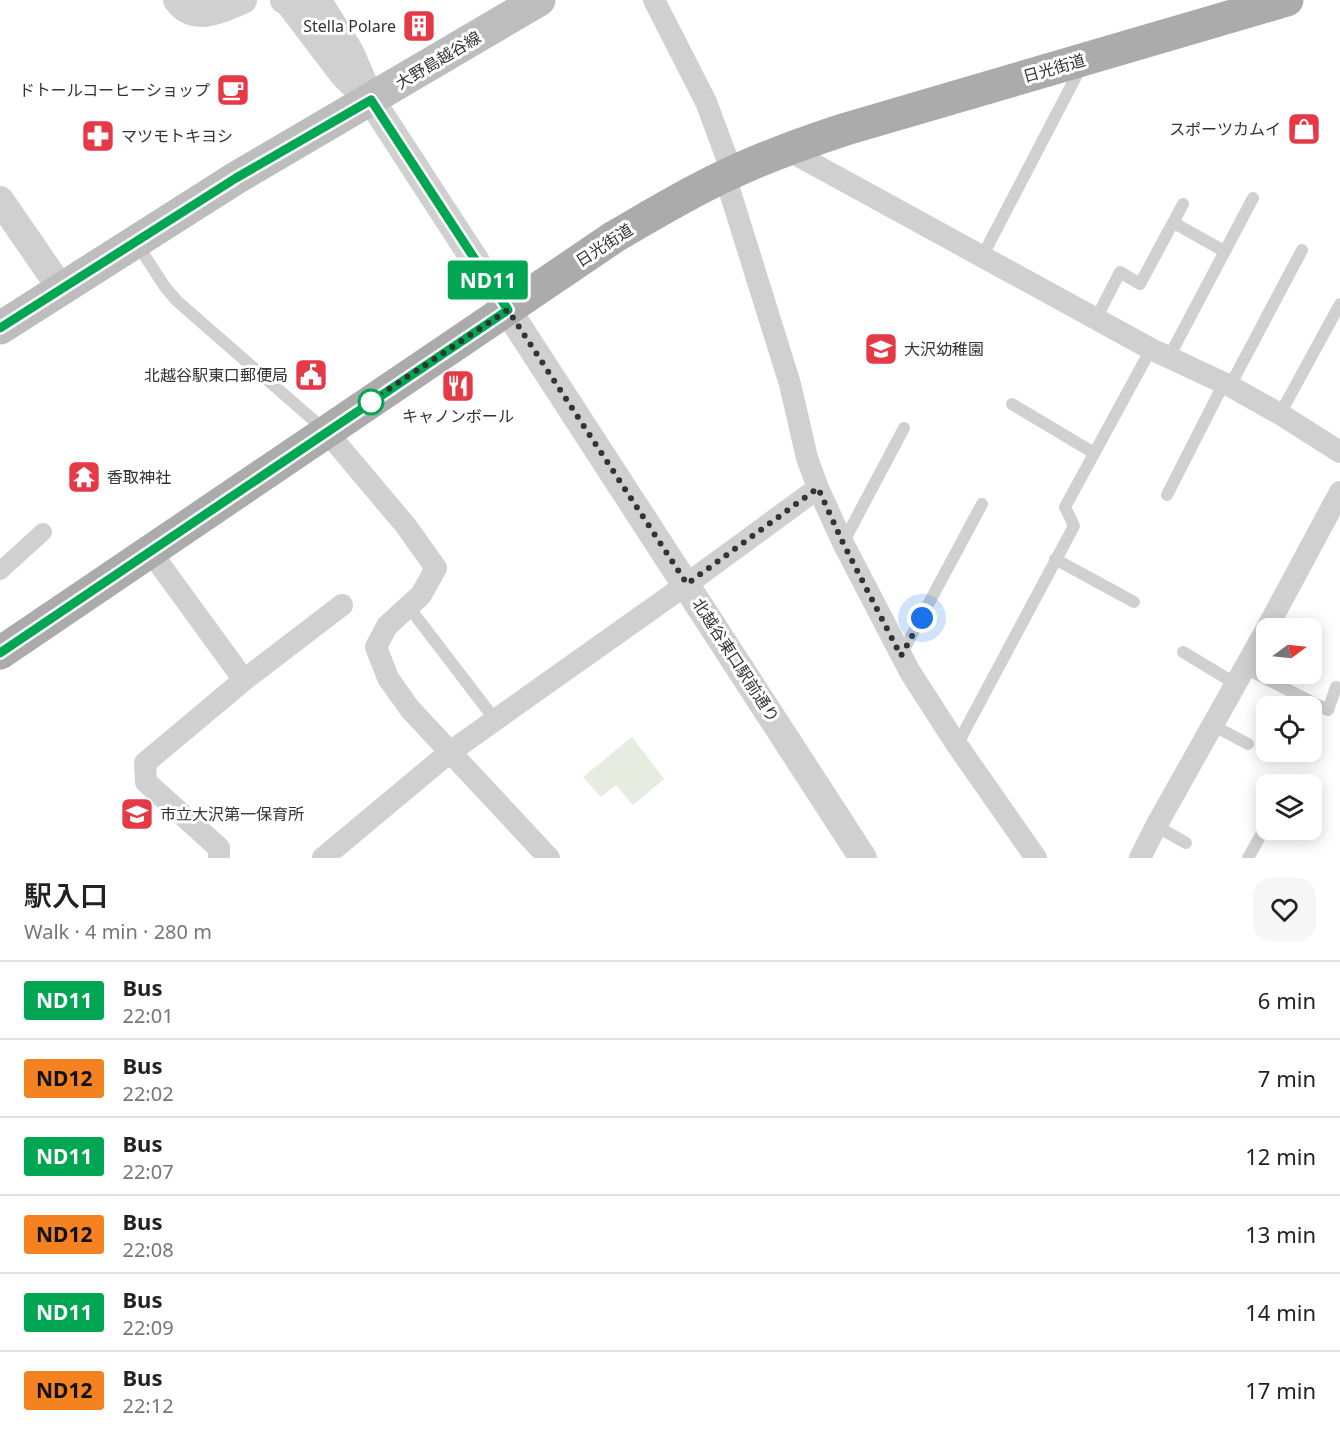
<!DOCTYPE html>
<html lang="en">
<head>
<meta charset="utf-8">
<style>
  body { margin:0; font-family:"Noto Sans","Noto Sans JP",sans-serif; background:#f6f6f6; color:#222; height:100vh; display:flex; flex-direction:column; font-size:22px; white-space:nowrap }
  * { box-sizing:border-box; margin:0 }
  p { font-size:20px; color:#767676 }
  .icon { flex:none; width:33px; height:33px; fill:none; stroke:currentColor; stroke-width:2; stroke-linecap:round; stroke-linejoin:round }
  .map { position:relative; height:858px; overflow:hidden }
  .details { display:flex; flex-direction:column; background:#fff; flex:1 }
  .details>* { flex:none }
  .badge { padding:0 12px; border-radius:4px; font-size:21px; line-height:39px }
  .needle { width:39px; rotate:75deg }
  .controls { position:absolute; left:1256px; top:618px; display:grid; gap:12px }
  .controls a { display:grid; place-items:center; width:66px; height:66px; border-radius:12px; background:#fff; box-shadow:0 3px 15px #0003; font-size:30px }
  .you { position:absolute; width:30px; height:30px; margin:-15px; border:4px solid #fff; border-radius:50%; background:#1a73e8; box-shadow:0 0 0 9px #1a73e833 }
  .map>.badge { position:absolute; translate:-50% -50%; box-shadow:0 0 0 3px #fff }
  .round { display:grid; place-items:center; flex:none; width:63px; height:63px; border-radius:18px; background:#f6f6f6 }
  .summary { display:flex; align-items:center; justify-content:space-between; height:102px; padding:0 24px }
  h1 { font-size:28px; font-weight:600; line-height:45px }
  ul { padding:0; list-style:none }
  li { display:flex; align-items:center; gap:18px; height:78px; padding:0 24px; border-top:2px solid #e0e0e0 }
  li div { flex:1 }
  li b { display:block; font-size:22px }
  li em { font-style:normal }
  li .badge { min-width:66px; font-weight:700; text-align:center }
  .map>svg:first-child { display:block }
  .green { fill:#e6ecdf }
  .lines { fill:none; stroke-linecap:round; stroke-linejoin:round }
  .service { stroke:#d0d0d0; stroke-width:12 }
  .pedestrian { stroke:#d0d0d0; stroke-width:18 }
  .minor { stroke:#d0d0d0; stroke-width:22 }
  .tertiary { stroke:#d0d0d0; stroke-width:28 }
  .secondary { stroke:#bdbdbd; stroke-width:33 }
  .primary { stroke:#ababab; stroke-width:33 }
  .line-casing { stroke:#fff; stroke-width:14 }
  .line { stroke:#00a651; stroke-width:9 }
  .walk { stroke:#333; stroke-width:6; stroke-dasharray:0 10.8 }
  .stop-dot { fill:#fff; stroke:#00a651; stroke-width:3 }
  .labels { text-anchor:middle; dominant-baseline:central; stroke-width:6; stroke-linejoin:round; paint-order:stroke }
  .poi-label { font-size:16px; fill:#333; stroke:#fff; text-anchor:end }
  .street-label { font-size:16px; fill:#333; stroke:#fff }
</style>
</head>
<body>
<div class="map">
<svg width="1340" height="858" viewBox="0 0 1340 858">
  <rect width="100%" height="100%" fill="#fff"/>
  <!-- green -->
  <path class="green" d="M 632,737 L 664,779 L 633,805 L 616,785 L 601,797 L 583,777 Z"/>
  <g class="lines">
    <!-- service -->
    <path class="service" d="M 1174,223 L 1224,251
      M 137,244 L 165,287 L 177,301 L 326,431
      M 982,257 L 1082,65
      M 1096,319 L 1120,272 L 1140,284 L 1183,204
      M 1169,357 L 1253,198
      M 1230,386 L 1302,250
      M 1012,404 L 1094,453
      M 1280,414 L 1340,304
      M 1167,495 L 1224,383
      M 843,543 L 904,428
      M 1055,559 L 1134,602
      M 408,606 L 496,721
      M 1183,652 L 1236,684
      M 901,655 L 982,504
      M 1245,668 L 1328,710 L 1336,687
      M 1212,725 L 1248,744
      M 957,745 L 1074,526 L 1065,507 L 1151,349
      M 1156,826 L 1186,843
      M 1248,858 L 1266,826"/>
    <!-- pedestrian -->
    <path class="pedestrian" d="M 0,571 L 43,532"/>
    <!-- minor -->
    <path class="minor" d="M 654,0 L 706,102 L 732,172
      M 786,149 L 1151,349 L 1230,386 L 1280,414 L 1340,452
      M 725,176 L 790,384 L 807,458 L 818,488 L 843,543 L 910,672 L 957,745 L 1036,858
      M 327,432 L 406,526 L 436,568 L 421,595 L 387,626 L 376,647 L 388,678 L 410,709 L 549,858
      M 150,551 L 244,680
      M 1267,628 L 1340,492
      M 219,858 L 219,848 L 146,782 L 145,763 L 244,680 L 342,605
      M 323,858 L 450,752 L 687,584 L 818,488
      M 1140,858 L 1156,826 L 1266,630"/>
    <!-- tertiary -->
    <path class="tertiary" d="M 177,0 C 194,24 222,9 243,0
      M 284,0 L 289,3 L 343,74 L 352,83
      M 317,0 L 350,52 L 371,100 L 863,858
      M 0,200 L 62,290"/>
    <!-- secondary -->
    <path class="secondary" d="M 0,328 L 236,178 L 539,0"/>
    <!-- primary -->
    <path class="primary" d="M 0,653 L 614,237 C 652,215 689,192 729,174 C 767,156 806,142 846,129 L 1287,0"/>
  </g>
  <g class="lines">
    <!-- line casing -->
    <g class="line-casing">
      <path id="line" d="M 0,328 L 236,178 L 371,100 L 508,310 L 0,653"/>
    </g>
    <!-- line -->
    <use href="#line" class="line"/>
    <!-- walk -->
    <path class="walk" d="M 371,402 L 362,407 L 508,310 L 687,584 L 818,488 L 843,543 L 901,656 L 922,618"/>
  </g>
  <!-- icons -->
  <defs>
    <g id="building-square" transform="scale(1.725)"><rect x="-9" y="-9" width="18" height="18" rx="4" fill="#e63946" stroke="#fff"/><path d="M-4-6H4V6H1V3H-1V6H-4ZM-2.5-4.3h1.7v1.8h-1.7ZM.8-4.3h1.7v1.8H.8ZM-2.5-1h1.7V.8h-1.7ZM.8-1h1.7V.8H.8Z" fill="#fff"/></g>
    <g id="cafe-square" transform="scale(1.725)"><rect x="-9" y="-9" width="18" height="18" rx="4" fill="#e63946" stroke="#fff"/><path d="M-5.5-4.5H6V0H3Q3 3.5 0 3.5H-2.5Q-5.5 3.5-5.5 0ZM3-3.2v2h1.7v-2ZM-6 4.5H4V6H-6Z" fill="#fff"/></g>
    <g id="shop-square" transform="scale(1.725)"><rect x="-9" y="-9" width="18" height="18" rx="4" fill="#e63946" stroke="#fff"/><path d="M-5-2.5h2.3a2.7 3.5 0 0 1 5.4 0H5L5.5 6h-11ZM-1.5-2.5h3a1.5 2.3 0 0 0-3 0Z" fill="#fff"/></g>
    <g id="pharmacy-square" transform="scale(1.725)"><rect x="-9" y="-9" width="18" height="18" rx="4" fill="#e63946" stroke="#fff"/><path d="M-2-6h4v4h4v4h-4v4h-4v-4h-4v-4h4Z" fill="#fff"/></g>
    <g id="school-square" transform="scale(1.725)"><rect x="-9" y="-9" width="18" height="18" rx="4" fill="#e63946" stroke="#fff"/><path d="M0-5L7-2L0 1L-7-2ZM-4 1L0 2.5L4 1V4Q0 6-4 4Z" fill="#fff"/></g>
    <g id="civic-square" transform="scale(1.725)"><rect x="-9" y="-9" width="18" height="18" rx="4" fill="#e63946" stroke="#fff"/><path d="M-.6-6.5H3V-4.5H.6V-3L4-1V1h2V6H-6V1h2V-1L-.6-3ZM-1.2 2.5V6h2.4V2.5Z" fill="#fff"/></g>
    <g id="restaurant-square" transform="scale(1.725)"><rect x="-9" y="-9" width="18" height="18" rx="4" fill="#e63946" stroke="#fff"/><path d="M-5-6h1v4h1v-4h1v4h1v-4h1v5L-1.5 .5V6h-2V.5L-5-1ZM5-6V6H3V1.5H1.5Q1.5-4 5-6Z" fill="#fff"/></g>
    <g id="temple-square" transform="scale(1.725)"><rect x="-9" y="-9" width="18" height="18" rx="4" fill="#e63946" stroke="#fff"/><path d="M0-6L5-2H3V0L6.5 2.5H4V6H1.5V3h-3V6H-4V2.5H-6.5L-3 0V-2H-5Z" fill="#fff"/></g>
  </defs>
  <g fill-rule="evenodd">
    <use href="#building-square" x="419" y="26"/>
    <use href="#cafe-square" x="233" y="90"/>
    <use href="#shop-square" x="1304" y="129"/>
    <use href="#pharmacy-square" x="98" y="136"/>
    <use href="#school-square" x="881" y="349"/>
    <use href="#civic-square" x="311" y="375"/>
    <use href="#restaurant-square" x="458" y="386"/>
    <use href="#temple-square" x="84" y="477"/>
    <use href="#school-square" x="137" y="814"/>
  </g>
  <!-- markers -->
  <circle class="stop-dot" cx="371" cy="402" r="12"/>
  <g class="labels">
    <!-- poi labels -->
    <g class="poi-label">
      <text x="396" y="26">Stella Polare</text>
      <text x="210" y="90">ドトールコーヒーショップ</text>
      <text x="1281" y="129">スポーツカムイ</text>
      <text x="121" y="136" text-anchor="start">マツモトキヨシ</text>
      <text x="904" y="349" text-anchor="start">大沢幼稚園</text>
      <text x="288" y="375">北越谷駅東口郵便局</text>
      <text x="458" y="416" text-anchor="middle">キャノンボール</text>
      <text x="107" y="477" text-anchor="start">香取神社</text>
      <text x="160" y="814" text-anchor="start">市立大沢第一保育所</text>
    </g>
    <!-- street labels -->
    <g class="street-label">
      <text transform="translate(438 60) rotate(-31)">大野島越谷線</text>
      <text transform="translate(1054 68) rotate(-16)">日光街道</text>
      <text transform="translate(604 245) rotate(-33)">日光街道</text>
      <text transform="translate(736 660) rotate(57)">北越谷東口駅前通り</text>
    </g>
  </g>
</svg>
<div class="controls">
<a><svg class="needle" viewBox="-14 -14 28 28"><path d="M0-13l5 13h-10z" fill="#e53935"/><path d="M0 13l5-13h-10z" fill="#767676"/></svg></a>
<a><svg class="icon" aria-label="locate" viewBox="0 0 24 24"><circle cx="12" cy="12" r="6"/><path d="M12 2v4M12 18v4M2 12h4M18 12h4"/></svg></a>
<a><svg class="icon" aria-label="layers" viewBox="0 0 24 24"><path d="M12 4l9 5-9 5-9-5zM3 14l9 5 9-5"/></svg></a>
</div>
<div class="you" style="left:922px;top:618px"></div>
<b class="badge" style="left:488px;top:280px;background:#00a651;color:#fff">ND11</b>
</div>
<section class="details">
<div class="summary"><div><h1>駅入口</h1><p>Walk · 4 min · 280 m</p></div><a class="round"><svg class="icon" aria-label="heart" viewBox="0 0 24 24"><path d="M12 20l-8-8c-3-5 5-10 8-4 3-6 11-1 8 4z"/></svg></a></div>
<ul>
<li><span class="badge" style="background:#00a651;color:#fff">ND11</span><div><b>Bus</b><p>22:01</p></div><em>6 min</em></li>
<li><span class="badge" style="background:#f58220;color:#111">ND12</span><div><b>Bus</b><p>22:02</p></div><em>7 min</em></li>
<li><span class="badge" style="background:#00a651;color:#fff">ND11</span><div><b>Bus</b><p>22:07</p></div><em>12 min</em></li>
<li><span class="badge" style="background:#f58220;color:#111">ND12</span><div><b>Bus</b><p>22:08</p></div><em>13 min</em></li>
<li><span class="badge" style="background:#00a651;color:#fff">ND11</span><div><b>Bus</b><p>22:09</p></div><em>14 min</em></li>
<li><span class="badge" style="background:#f58220;color:#111">ND12</span><div><b>Bus</b><p>22:12</p></div><em>17 min</em></li>
</ul>
</section>
</body>
</html>
